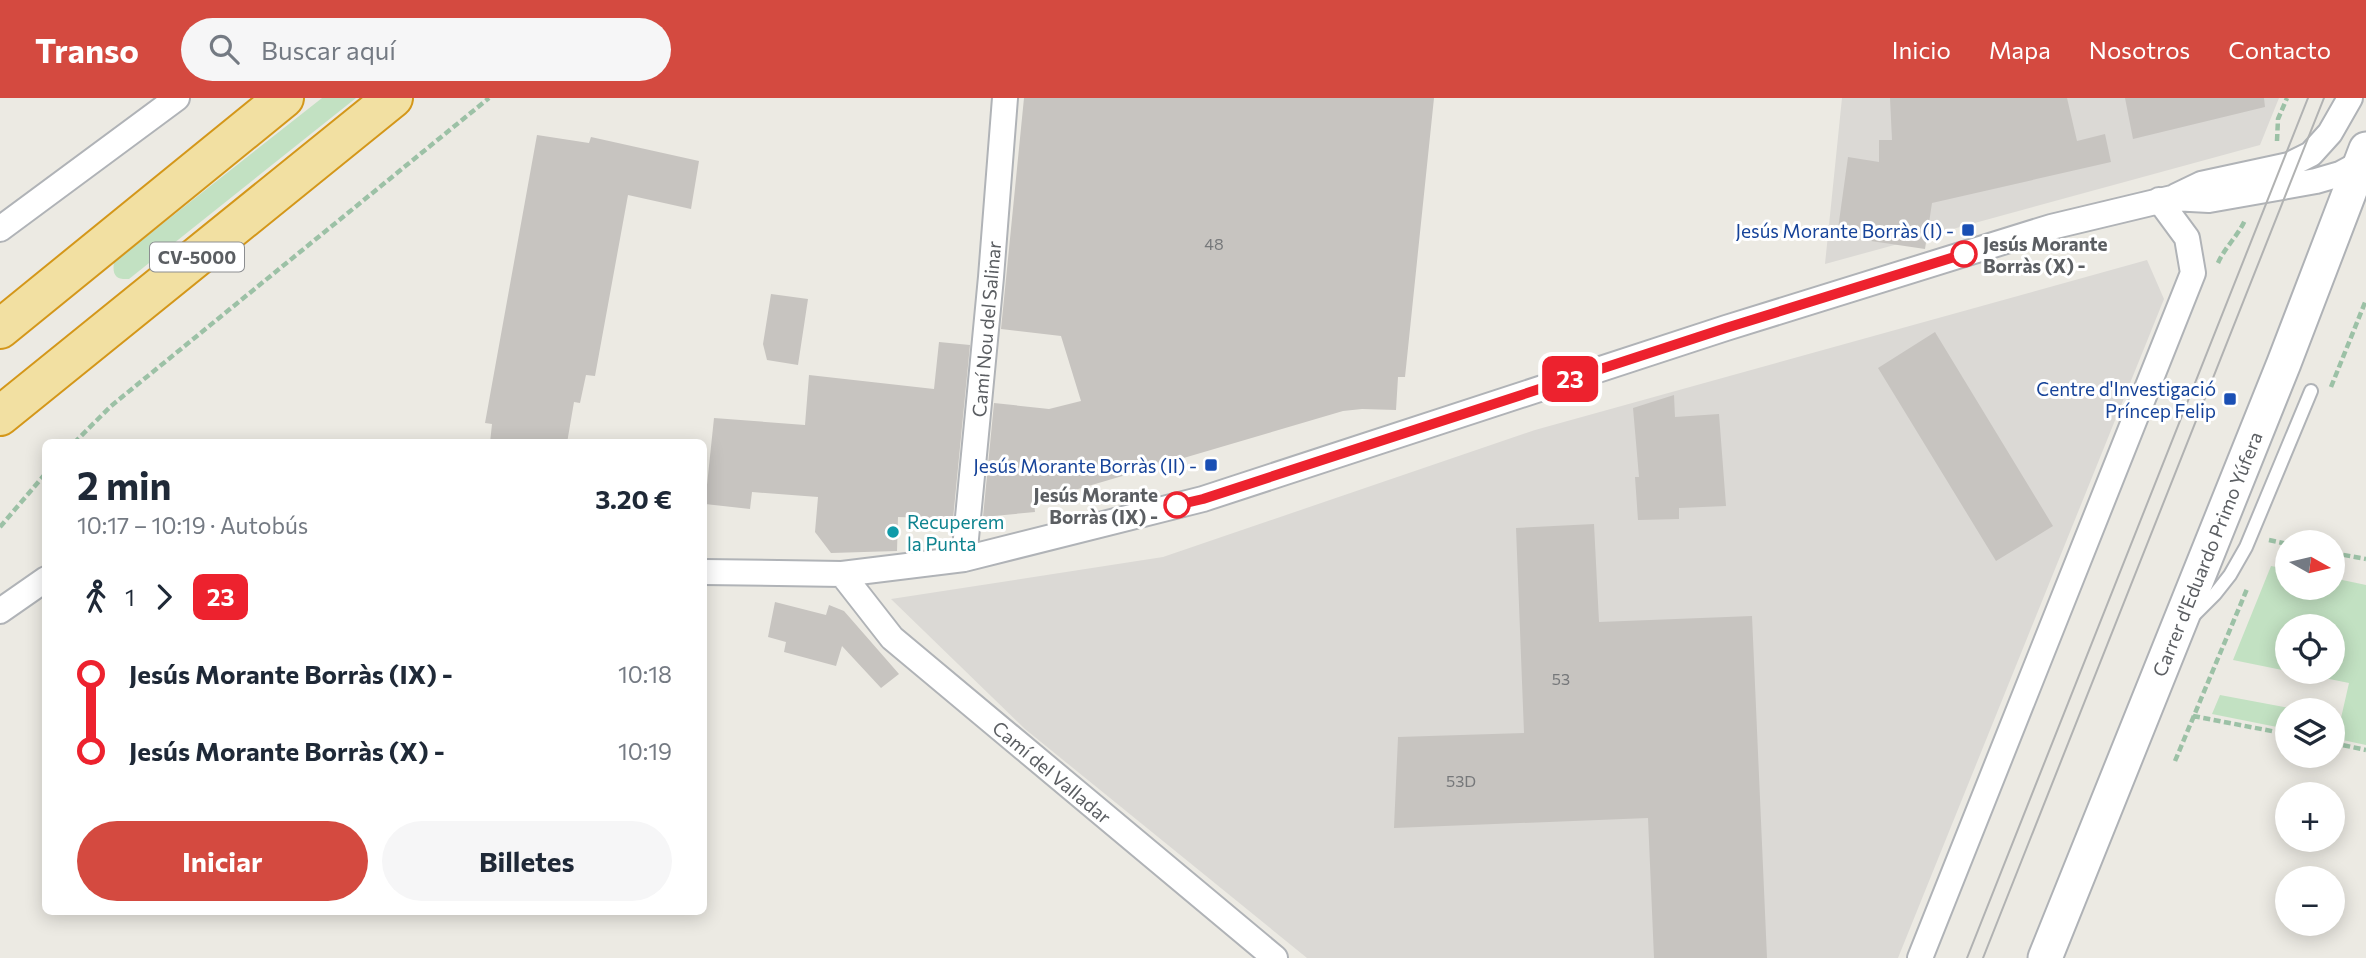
<!DOCTYPE html>
<html lang="es">
<head>
<meta charset="utf-8">
<style>
  body { margin:0; font-family:Commissioner,sans-serif; background:#f6f6f7; color:#1f2937; height:100vh; display:flex; flex-direction:column; font-size:26px; white-space:nowrap }
  * { box-sizing:border-box; margin:0 }
  p { font-size:23px; color:#747a83 }
  .icon { flex:none; width:38px; height:38px; fill:none; stroke:currentColor; stroke-width:2; stroke-linecap:round; stroke-linejoin:round }
  .map { position:relative; flex:1; overflow:hidden }
  .side { position:absolute; left:42px; top:341px; width:665px; height:476px; display:flex; flex-direction:column; background:#fff; border-radius:10px; box-shadow:0 4px 18px #0003 }
  .side>* { flex:none }
  .badge { padding:0 14px; border-radius:10px; font-size:24px; line-height:46px }
  .needle { width:46px; rotate:98deg }
  .buttons { position:absolute; left:2275px; top:432px; display:grid; gap:14px }
  .buttons a { display:grid; place-items:center; width:70px; height:70px; border-radius:50%; background:#fff; box-shadow:0 4px 18px #0003; font-size:35px }
  .map>.badge { position:absolute; translate:-50% -50%; box-shadow:0 0 0 4px #fff }
  .legs { display:flex; align-items:center; gap:10px; height:77px; padding:0 35px; font-size:23px }
  .legs p { margin-inline-start:auto }
  .summary { display:flex; align-items:center; justify-content:space-between; height:119px; padding:0 35px }
  h1 { font-size:38px; font-weight:700; line-height:52px }
  .button { display:flex; gap:14px; margin-top:auto; padding:14px 35px }
  .button a { flex:1; height:80px; border-radius:42px; background:#d44a40; color:#fff; font-size:28px; font-weight:700; line-height:80px; text-align:center }
  .button a+a { background:#f6f6f7; color:#1f2937 }
  ul { padding:0 35px; list-style:none }
  li { display:flex; align-items:center; gap:24px; height:77px; font-size:26px }
  li i { display:grid; place-items:center; width:10px; height:100%; margin:0 9px; background:currentColor }
  li i::after { content:''; width:18px; height:18px; margin:-9px; border:5px solid; border-radius:50%; background:#fff }
  li p { margin-inline-start:auto }
  li:first-child i { background:linear-gradient(#0000 50%,currentColor 0) }
  li:last-child i { background:linear-gradient(currentColor 50%,#0000 0) }
  header { display:flex; align-items:center; gap:42px; box-sizing:border-box; height:98px; padding:0 35px; background:#d44a40; color:#fff }
  header strong { font-size:33px }
  nav { display:flex; gap:38px; margin-inline-start:auto; font-size:24px }
  .search { width:490px; height:63px; background:#f6f6f7; display:flex; align-items:center; gap:18px; box-sizing:border-box; padding:0 24px; border-radius:38px; color:#747a83; font-size:26px }
  .map>svg:first-child { display:block }
  .industrial { fill:#dbd9d5 }
  .green { fill:#c2e1c2 }
  .building { fill:#c7c4c0 }
  .lines { fill:none; stroke-linecap:round; stroke-linejoin:round }
  .service-casing { stroke:#b0b3b7; stroke-width:16 }
  .minor-casing { stroke:#b0b3b7; stroke-width:28 }
  .secondary-casing { stroke:#afb2b6; stroke-width:37 }
  .trunk-casing { stroke:#d4971a; stroke-width:42 }
  .path { stroke:#9cc1a6; stroke-width:4.5; stroke-dasharray:7 3.5; stroke-linecap:butt }
  .service { stroke:#fff; stroke-width:12 }
  .minor { stroke:#fff; stroke-width:24 }
  .secondary { stroke:#fff; stroke-width:33 }
  .trunk { stroke:#f2e0a2; stroke-width:38 }
  .tram { stroke:#b1b2b2; stroke-width:2 }
  .line-1-casing { stroke:#fff; stroke-width:16 }
  .line-1 { stroke:#ed222e; stroke-width:10 }
  .transit-dot { fill:#1a4fb4; stroke:#fff; stroke-width:2.5 }
  .stop-1-dot { fill:#fff; stroke:#ed222e; stroke-width:3.5 }
  .culture-dot { fill:#0f9aa8; stroke:#fff; stroke-width:2.5 }
  .labels { text-anchor:middle; dominant-baseline:central; stroke-width:6; stroke-linejoin:round; paint-order:stroke }
  .number-label { font-size:16px; fill:#76787a }
  .shield { fill:#fff; stroke:#8c8e91; stroke-width:2 }
  .shield-label { font-size:18px; font-weight:bold; fill:#5b5e62 }
  .transit-label { font-size:19px; fill:#164399; stroke:#fff; text-anchor:end }
  .stop-label { font-size:19px; font-weight:bold; fill:#5b5e62; stroke:#fff; text-anchor:start }
  .street-label { font-size:19px; fill:#5b5e62; stroke:#fff }
  .culture-label { font-size:19px; fill:#0d838f; stroke:#fff; text-anchor:start }
</style>
</head>
<body>
<header>
<strong>Transo</strong>
<div class="search"><svg class="icon" aria-label="search" viewBox="0 0 24 24"><circle cx="10" cy="10" r="6"/><path d="M15 15l6 6"/></svg>Buscar aquí</div>
<nav><a>Inicio</a><a>Mapa</a><a>Nosotros</a><a>Contacto</a></nav>
</header>
<div class="map">
<svg width="2366" height="860" viewBox="0 0 2366 860">
  <rect width="100%" height="100%" fill="#eceae3"/>
  <!-- industrial -->
  <path class="industrial" d="M 1842,0 L 2279,0 L 2260,47 L 1825,166 Z
    M 2147,162 L 2164,201 L 1898,860 L 1307,860 L 1025,631 L 891,501 L 1163,459 L 1535,332 Z"/>
  <!-- green -->
  <path class="green" d="M 322,0 L 356,0 L 129,181 C 116,182 112,177 114,164 Z
    M 2271,468 L 2287,471 L 2287,490 L 2333,490 L 2333,480 L 2366,487 L 2366,647 L 2333,640 L 2333,619 L 2341,620 L 2349,585 L 2295,574 L 2333,574 L 2333,528 L 2287,528 L 2287,573 L 2233,562 Z
    M 2220,597 L 2300,612 L 2287,612 L 2287,631 L 2212,616 Z"/>
  <!-- building -->
  <path class="building" d="M 1024,0 L 1434,0 L 1405,279 L 1398,279 L 1396,312 L 1362,311 L 1343,313 L 1034,404 L 1035,414 L 983,419 L 994,305 L 1049,311 L 1081,303 L 1061,238 L 1001,231 Z
    M 1890,0 L 2067,0 L 2077,43 L 2105,36 L 2111,64 L 1932,105 L 1925,151 L 1837,138 L 1848,59 L 1879,64 L 1879,42 L 1892,42 Z
    M 2125,0 L 2264,0 L 2265,9 L 2133,41 Z
    M 537,37 L 589,45 L 591,39 L 699,63 L 691,111 L 628,97 L 595,278 L 586,277 L 580,305 L 574,304 L 567,345 L 490,345 L 492,326 L 485,325 Z
    M 771,196 L 808,201 L 798,267 L 767,262 L 763,246 Z
    M 1935,234 L 2053,428 L 1996,463 L 1878,270 Z
    M 939,244 L 970,247 L 953,421 L 898,419 L 897,453 L 831,455 L 815,434 L 818,399 L 752,394 L 750,411 L 705,406 L 714,320 L 805,327 L 809,277 L 934,291 Z
    M 1674,297 L 1675,319 L 1719,316 L 1726,408 L 1679,410 L 1679,421 L 1638,422 L 1635,379 L 1639,379 L 1633,310 Z
    M 1594,426 L 1599,524 L 1752,518 L 1767,860 L 1654,860 L 1648,720 L 1394,730 L 1398,639 L 1524,635 L 1516,430 Z
    M 775,504 L 826,517 L 829,507 L 844,513 L 899,576 L 881,590 L 842,548 L 836,568 L 784,554 L 786,544 L 768,539 Z"/>
  <g class="lines">
    <!-- service casing -->
    <g class="service-casing">
      <path id="service" d="M 2195,516 L 2215,496 L 2230,477 L 2246,449 L 2311,293"/>
    </g>
    <!-- minor casing -->
    <g class="minor-casing">
      <path id="minor" d="M 2176,98 L 2201,86 L 2289,67 L 2311,56 L 2330,35 L 2350,0
        M 0,131 L 177,0
        M 964,461 L 991,179 L 1005,0
        M 704,474 L 842,476 L 964,461 L 1203,401 L 1726,230 L 2051,129 L 2172,100 L 2209,102 L 2316,83 L 2340,76 L 2353,69 L 2363,60
        M 842,476 L 892,540 L 1275,860
        M 0,513 L 46,481
        M 1920,860 L 2193,175 L 2187,140 L 2159,102"/>
    </g>
    <!-- secondary casing -->
    <g class="secondary-casing">
      <path id="secondary" d="M 2045,860 L 2284,265 L 2366,51"/>
    </g>
    <!-- trunk casing -->
    <g class="trunk-casing">
      <path id="trunk" d="M 0,231 L 284,0
        M 0,318 L 393,0"/>
    </g>
    <!-- path -->
    <path class="path" d="M 2277,43 L 2278,21 L 2287,0
      M 2218,165 C 2225,149 2238,138 2245,122
      M 2331,289 L 2366,202
      M 74,345 L 111,308 L 489,0
      M 0,429 L 46,375
      M 2269,442 L 2287,446
      M 2333,455 L 2366,461
      M 2193,618 L 2287,636
      M 2333,645 L 2366,652
      M 2175,663 L 2247,491"/>
    <!-- service -->
    <use href="#service" class="service"/>
    <!-- minor -->
    <use href="#minor" class="minor"/>
    <!-- secondary -->
    <use href="#secondary" class="secondary"/>
    <!-- trunk -->
    <use href="#trunk" class="trunk"/>
    <!-- tram -->
    <path class="tram" d="M 1967,860 L 2308,0
      M 1983,860 L 2324,0"/>
  </g>
  <g class="lines">
    <!-- line-1 casing -->
    <g class="line-1-casing">
      <path id="line-1" d="M 1177,407 L 1203,401 L 1726,230 L 1964,156"/>
    </g>
    <!-- line-1 -->
    <use href="#line-1" class="line-1"/>
  </g>
  <!-- markers -->
  <g class="transit-dot">
    <rect x="1961" y="125" width="14" height="14" rx="3.5"/>
    <rect x="2223" y="294" width="14" height="14" rx="3.5"/>
    <rect x="1204" y="360" width="14" height="14" rx="3.5"/>
  </g>
  <g class="stop-1-dot">
    <circle cx="1964" cy="156" r="12"/>
    <circle cx="1177" cy="407" r="12"/>
  </g>
  <circle class="culture-dot" cx="893" cy="434" r="7"/>
  <g class="labels">
    <!-- number labels -->
    <g class="number-label">
      <text x="1214" y="145">48</text>
      <text x="1561" y="580">53</text>
      <text x="1461" y="682">53D</text>
    </g>
    <!-- shield labels -->
    <rect class="shield" x="150" y="144.5" width="94" height="29" rx="5"/>
    <g class="shield-label">
      <text x="197" y="159">CV-5000</text>
    </g>
    <!-- transit labels -->
    <g class="transit-label">
      <text x="1954" y="132">Jesús Morante Borràs (I) -</text>
      <text x="2216" y="290">Centre d'Investigació<tspan x="2216" dy="22">Príncep Felip</tspan></text>
      <text x="1197" y="367">Jesús Morante Borràs (II) -</text>
    </g>
    <!-- stop labels -->
    <g class="stop-label">
      <text x="1983" y="145">Jesús Morante<tspan x="1983" dy="22">Borràs (X) -</tspan></text>
      <text x="1158" y="396" text-anchor="end">Jesús Morante<tspan x="1158" dy="22">Borràs (IX) -</tspan></text>
    </g>
    <!-- street labels -->
    <g class="street-label">
      <text transform="translate(986 231) rotate(-85)">Camí Nou del Salinar</text>
      <text transform="translate(2207 456) rotate(-68)">Carrer d'Eduardo Primo Yúfera</text>
      <text transform="translate(1052 674) rotate(40)">Camí del Valladar</text>
    </g>
    <!-- culture labels -->
    <g class="culture-label">
      <text x="907" y="423">Recuperem<tspan x="907" dy="22">la Punta</tspan></text>
    </g>
  </g>
</svg>
<div class="buttons">
<a><svg class="needle" viewBox="-14 -14 28 28"><path d="M0-13l5 13h-10z" fill="#e53935"/><path d="M0 13l5-13h-10z" fill="#747a83"/></svg></a>
<a><svg class="icon" aria-label="locate" viewBox="0 0 24 24"><circle cx="12" cy="12" r="6"/><path d="M12 2v4M12 18v4M2 12h4M18 12h4"/></svg></a>
<a><svg class="icon" aria-label="layers" viewBox="0 0 24 24"><path d="M12 4l9 5-9 5-9-5zM3 14l9 5 9-5"/></svg></a>
<a>+</a>
<a>−</a>
</div>
<b class="badge" style="left:1570px;top:281px;background:#ed222e;color:#fff">23</b>
<section class="side">
<div class="summary"><div><h1>2 min</h1><p>10:17 – 10:19 · Autobús</p></div><b>3.20 €</b></div>
<div class="legs"><svg class="icon" aria-label="walk" viewBox="0 0 24 24"><circle cx="13" cy="4" r="2"/><path d="M13 8l-2 6 4 7M11 14l-3 7M7 12l3-4h3l4 4"/></svg>1<svg class="icon" aria-label="forward" viewBox="0 0 24 24"><path d="M9 5l7 7-7 7"/></svg><b class="badge" style="background:#ed222e;color:#fff">23</b></div>
<ul>
<li><i style="color:#ed222e"></i><b>Jesús Morante Borràs (IX) -</b><p>10:18</p></li>
<li><i style="color:#ed222e"></i><b>Jesús Morante Borràs (X) -</b><p>10:19</p></li>
</ul>
<div class="button"><a>Iniciar</a><a>Billetes</a></div>
</section>
</div>
</body>
</html>
